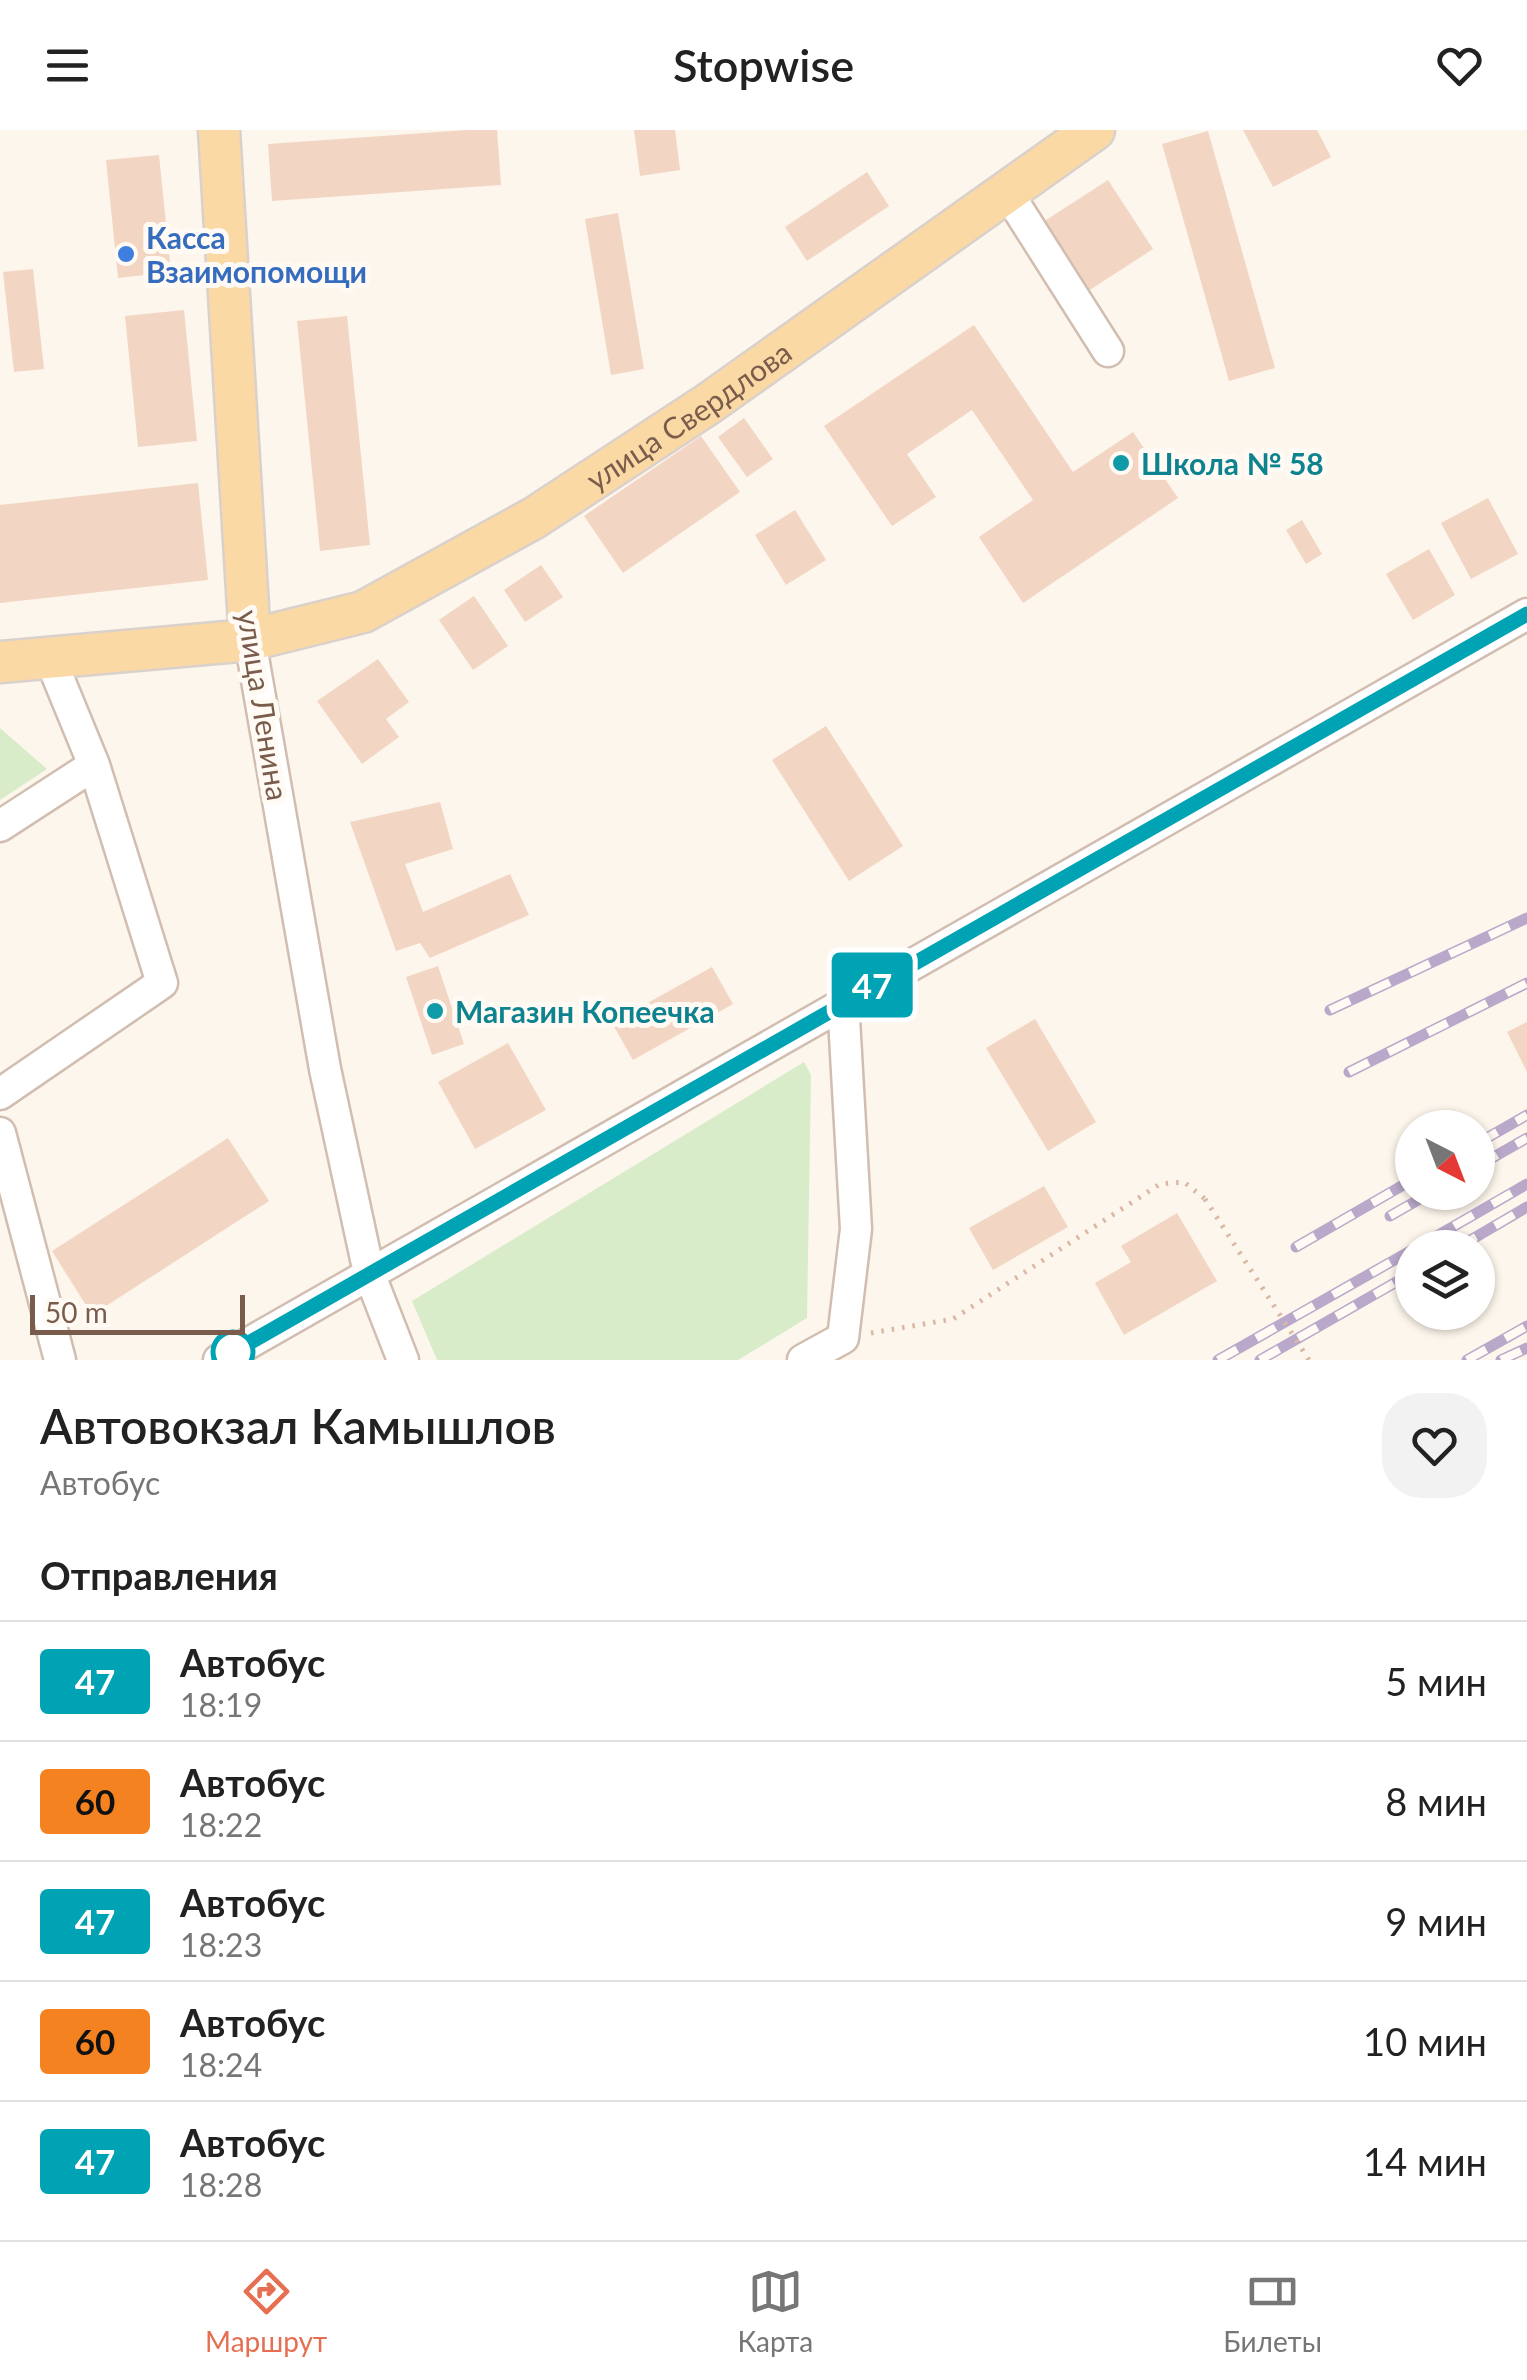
<!DOCTYPE html>
<html lang="ru">
<head>
<meta charset="utf-8">
<style>
  body { margin:0; font-family:Lato,sans-serif; background:#f2f2f2; color:#222; height:100vh; display:flex; flex-direction:column; font-size:38px; white-space:nowrap }
  * { box-sizing:border-box; margin:0 }
  p { font-size:32px; color:#767676 }
  .icon { flex:none; width:55px; height:55px; fill:none; stroke:currentColor; stroke-width:2; stroke-linecap:round; stroke-linejoin:round }
  .map { position:relative; height:1230px; overflow:hidden }
  .side { display:flex; flex-direction:column; background:#fff; flex:1 }
  .side>* { flex:none }
  .badge { padding:0 20px; border-radius:8px; font-size:35px; line-height:65px }
  .needle { width:65px; rotate:138deg }
  .fabs { position:absolute; left:1395px; top:980px; display:grid; gap:20px }
  .fabs a { display:grid; place-items:center; width:100px; height:100px; border-radius:50%; background:#fff; box-shadow:0 2px 8px #0004; font-size:50px }
  .scale { position:absolute; left:30px; bottom:25px; width:215px; box-sizing:border-box; padding-left:10px; border:5px solid #7a5c4d; border-top:0; font-size:28px; line-height:35px; white-space:nowrap; color:#7a5c4d; -webkit-text-stroke:8px #fffaf3; paint-order:stroke }
  .map>.badge { position:absolute; translate:-50% -50%; box-shadow:0 0 0 5px #fff }
  h2 { padding:0 40px; font-size:38px; line-height:90px }
  .round { display:grid; place-items:center; flex:none; width:105px; height:105px; border-radius:40px; background:#f2f2f2 }
  .head { display:flex; align-items:center; justify-content:space-between; height:170px; padding:0 40px }
  h1 { font-size:48px; font-weight:600; line-height:75px }
  ul { padding:0; list-style:none }
  li { display:flex; align-items:center; gap:30px; height:120px; padding:0 40px; border-top:2px solid #e0e0e0 }
  li div { flex:1 }
  li b { display:block; font-size:38px }
  li em { font-style:normal }
  li .badge { min-width:110px; font-weight:700; text-align:center }
  header { display:flex; justify-content:space-between; align-items:center; height:130px; padding:0 40px; background:#fff; font-size:45px; font-weight:600 }
  .tab-bar { display:flex; justify-content:space-around; align-items:center; height:140px; border-top:2px solid #e0e0e0; background:#fff; font-size:28px; color:#767676 }
  .tab-bar a { display:grid; justify-items:center; gap:5px }
  .tab-bar .active { color:#e76f51 }
  .map>svg:first-child { display:block }
  .green { fill:#d8ecc9 }
  .building { fill:#f3d5c3 }
  .lines { fill:none; stroke-linecap:round; stroke-linejoin:round }
  .minor-casing { stroke:#d1beb0; stroke-width:35 }
  .major-casing { stroke:#dad1cd; stroke-width:45 }
  .path { stroke:#d9b8a5; stroke-width:5; stroke-dasharray:2.5 8; stroke-linecap:butt }
  .minor { stroke:#fff; stroke-width:30 }
  .major { stroke:#fbd9a5; stroke-width:40 }
  .rail-casing { stroke:#b9a8c9; stroke-width:11 }
  .rail { stroke:#fffaf3; stroke-width:8; stroke-dasharray:22; stroke-linecap:butt }
  .path-bridge { stroke:#d9b8a5; stroke-width:5; stroke-dasharray:2.5 8; stroke-linecap:butt }
  .line-casing { stroke:#fff; stroke-width:22 }
  .line { stroke:#00a3b4; stroke-width:15 }
  .shop-dot { fill:#3f7fe0; stroke:#fffaf3; stroke-width:4 }
  .culture-dot { fill:#0f9aa8; stroke:#fffaf3; stroke-width:4 }
  .stop-dot { fill:#fff; stroke:#00a3b4; stroke-width:5 }
  .labels { text-anchor:middle; dominant-baseline:central; stroke-width:10; stroke-linejoin:round; paint-order:stroke }
  .shop-label { font-size:30px; font-weight:bold; fill:#366cbe; stroke:#fffaf3; text-anchor:start }
  .street-label { font-size:30px; fill:#7a5c4d; stroke:#fffaf3 }
  .culture-label { font-size:30px; font-weight:bold; fill:#0d838f; stroke:#fffaf3; text-anchor:start }
</style>
</head>
<body>
<header><svg class="icon" aria-label="menu" viewBox="0 0 24 24"><path d="M4 6h16M4 12h16M4 18h16"/></svg>Stopwise<svg class="icon" aria-label="heart" viewBox="0 0 24 24"><path d="M12 20l-8-8c-3-5 5-10 8-4 3-6 11-1 8 4z"/></svg></header>
<div class="map">
<svg width="1527" height="1230" viewBox="0 0 1527 1230">
  <rect width="100%" height="100%" fill="#fdf6ec"/>
  <!-- green -->
  <path class="green" d="M 0,598 L 47,639 L 0,670 Z
    M 804,932 L 811,945 L 807,1188 L 738,1230 L 437,1230 L 412,1171 Z"/>
  <!-- building -->
  <path class="building" d="M 467,0 L 497,0 L 501,55 L 272,71 L 268,14 Z
    M 634,0 L 675,0 L 680,40 L 640,46 Z
    M 1243,0 L 1317,0 L 1331,27 L 1273,57 Z
    M 1208,1 L 1275,238 L 1229,251 L 1162,14 Z
    M 159,25 L 171,142 L 118,148 L 106,30 Z
    M 867,42 L 889,76 L 807,131 L 785,97 Z
    M 1108,50 L 1153,119 L 1085,163 L 1040,94 Z
    M 618,83 L 644,239 L 611,245 L 585,89 Z
    M 33,139 L 44,239 L 14,242 L 3,142 Z
    M 184,180 L 197,311 L 138,317 L 125,186 Z
    M 347,186 L 370,415 L 320,421 L 297,191 Z
    M 974,195 L 1073,342 L 1133,302 L 1178,368 L 1023,473 L 979,407 L 1033,370 L 972,280 L 907,324 L 936,367 L 892,396 L 824,296 Z
    M 744,288 L 773,329 L 747,347 L 718,307 Z
    M 701,306 L 740,362 L 623,443 L 584,386 Z
    M 198,353 L 208,450 L 0,473 L 0,375 Z
    M 1488,368 L 1518,424 L 1471,449 L 1441,393 Z
    M 795,380 L 826,430 L 786,455 L 755,405 Z
    M 1302,390 L 1322,424 L 1306,434 L 1286,400 Z
    M 1429,419 L 1455,465 L 1413,490 L 1386,444 Z
    M 541,435 L 563,467 L 525,492 L 504,460 Z
    M 474,466 L 508,516 L 473,540 L 439,490 Z
    M 378,529 L 409,572 L 386,589 L 399,607 L 362,634 L 317,571 Z
    M 826,596 L 903,716 L 849,751 L 772,630 Z
    M 440,672 L 453,719 L 405,734 L 423,782 L 510,744 L 529,785 L 430,828 L 420,813 L 396,821 L 350,692 Z
    M 438,836 L 464,914 L 432,925 L 406,847 Z
    M 712,837 L 733,874 L 633,930 L 612,893 Z
    M 1035,889 L 1096,992 L 1048,1021 L 986,918 Z
    M 1527,892 L 1527,942 L 1507,902 Z
    M 508,913 L 546,980 L 475,1019 L 438,952 Z
    M 228,1008 L 269,1071 L 92,1185 L 52,1121 Z
    M 1044,1056 L 1068,1097 L 993,1140 L 969,1098 Z
    M 1177,1083 L 1217,1151 L 1124,1205 L 1095,1153 L 1131,1132 L 1121,1116 Z"/>
  <g class="lines">
    <!-- minor casing -->
    <g class="minor-casing">
      <path id="minor" d="M 1007,62 L 1108,221
        M 250,510 L 325,939 L 369,1143 L 403,1230
        M 0,696 L 94,635
        M 0,964 L 162,853 L 94,635 L 50,528
        M 0,1003 L 60,1230
        M 219,1230 L 1527,484
        M 803,1230 L 843,1208 L 856,1099 L 843,871"/>
    </g>
    <!-- major casing -->
    <g class="major-casing">
      <g id="major">
        <path d="M 219,0 L 250,510"/>
        <path id="s1" d="M 0,532 L 250,510 L 363,482 L 534,388 L 708,274 L 1094,0"/>
      </g>
    </g>
    <!-- path -->
    <path class="path" d="M 871,1203 L 953,1189 L 1160,1054 L 1184,1052 L 1205,1069"/>
    <!-- minor -->
    <use href="#minor" class="minor"/>
    <!-- major -->
    <use href="#major" class="major"/>
    <!-- rail casing -->
    <g class="rail-casing">
      <path id="rail" d="M 1330,880 L 1527,788
        M 1349,942 L 1527,853
        M 1478,1013 L 1527,985
        M 1478,1036 L 1527,1008
        M 1390,1086 L 1432,1062
        M 1296,1117 L 1412,1050
        M 1416,1118 L 1527,1054
        M 1457,1118 L 1527,1077
        M 1218,1230 L 1412,1120
        M 1260,1230 L 1412,1143
        M 1467,1230 L 1527,1196
        M 1501,1230 L 1527,1218"/>
    </g>
    <!-- rail -->
    <use href="#rail" class="rail"/>
    <!-- path-bridge -->
    <path class="path-bridge" d="M 1205,1069 L 1309,1230"/>
  </g>
  <g class="lines">
    <!-- line casing -->
    <g class="line-casing">
      <path id="line" d="M 219,1230 L 1527,484"/>
    </g>
    <!-- line -->
    <use href="#line" class="line"/>
  </g>
  <!-- markers -->
  <circle class="shop-dot" cx="126" cy="124" r="10"/>
  <g class="culture-dot">
    <circle cx="1121" cy="333" r="10"/>
    <circle cx="435" cy="881" r="10"/>
  </g>
  <circle class="stop-dot" cx="233" cy="1222" r="20"/>
  <g class="labels">
    <!-- shop labels -->
    <g class="shop-label">
      <text x="146" y="107">Касса<tspan x="146" dy="34">Взаимопомощи</tspan></text>
    </g>
    <!-- street labels -->
    <g class="street-label">
      <text stroke="none"><textPath href="#s1" startOffset="748">улица Свердлова</textPath></text>
      <text transform="translate(264 575) rotate(81)">улица Ленина</text>
    </g>
    <!-- culture labels -->
    <g class="culture-label">
      <text x="1141" y="333">Школа № 58</text>
      <text x="455" y="881">Магазин Копеечка</text>
    </g>
  </g>
</svg>
<div class="fabs">
<a><svg class="needle" viewBox="-14 -14 28 28"><path d="M0-13l5 13h-10z" fill="#e53935"/><path d="M0 13l5-13h-10z" fill="#767676"/></svg></a>
<a><svg class="icon" aria-label="layers" viewBox="0 0 24 24"><path d="M12 4l9 5-9 5-9-5zM3 14l9 5 9-5"/></svg></a>
</div>
<div class="scale">50 m</div>
<b class="badge" style="left:872px;top:855px;background:#00a3b4;color:#fff">47</b>
</div>
<section class="side">
<div class="head"><div><h1>Автовокзал Камышлов</h1><p>Автобус</p></div><a class="round"><svg class="icon" aria-label="heart" viewBox="0 0 24 24"><path d="M12 20l-8-8c-3-5 5-10 8-4 3-6 11-1 8 4z"/></svg></a></div>
<h2>Отправления</h2>
<ul>
<li><span class="badge" style="background:#00a3b4;color:#fff">47</span><div><b>Автобус</b><p>18:19</p></div><em>5 мин</em></li>
<li><span class="badge" style="background:#f58220;color:#111">60</span><div><b>Автобус</b><p>18:22</p></div><em>8 мин</em></li>
<li><span class="badge" style="background:#00a3b4;color:#fff">47</span><div><b>Автобус</b><p>18:23</p></div><em>9 мин</em></li>
<li><span class="badge" style="background:#f58220;color:#111">60</span><div><b>Автобус</b><p>18:24</p></div><em>10 мин</em></li>
<li><span class="badge" style="background:#00a3b4;color:#fff">47</span><div><b>Автобус</b><p>18:28</p></div><em>14 мин</em></li>
</ul>
</section>
<nav class="tab-bar">
<a class="active"><svg class="icon" aria-label="directions" viewBox="0 0 24 24"><path d="M12 3l9 9-9 9-9-9zM9 14v-3h6M13 9l2 2-2 2"/></svg>Маршрут</a>
<a><svg class="icon" aria-label="map" viewBox="0 0 24 24"><path d="M3 6l6-2 6 2 6-2v14l-6 2-6-2-6 2zM9 4v14M15 6v14"/></svg>Карта</a>
<a><svg class="icon" aria-label="tickets" viewBox="0 0 24 24"><path d="M3 7h18v10H3zM15 7v10"/></svg>Билеты</a>
</nav>
</body>
</html>
